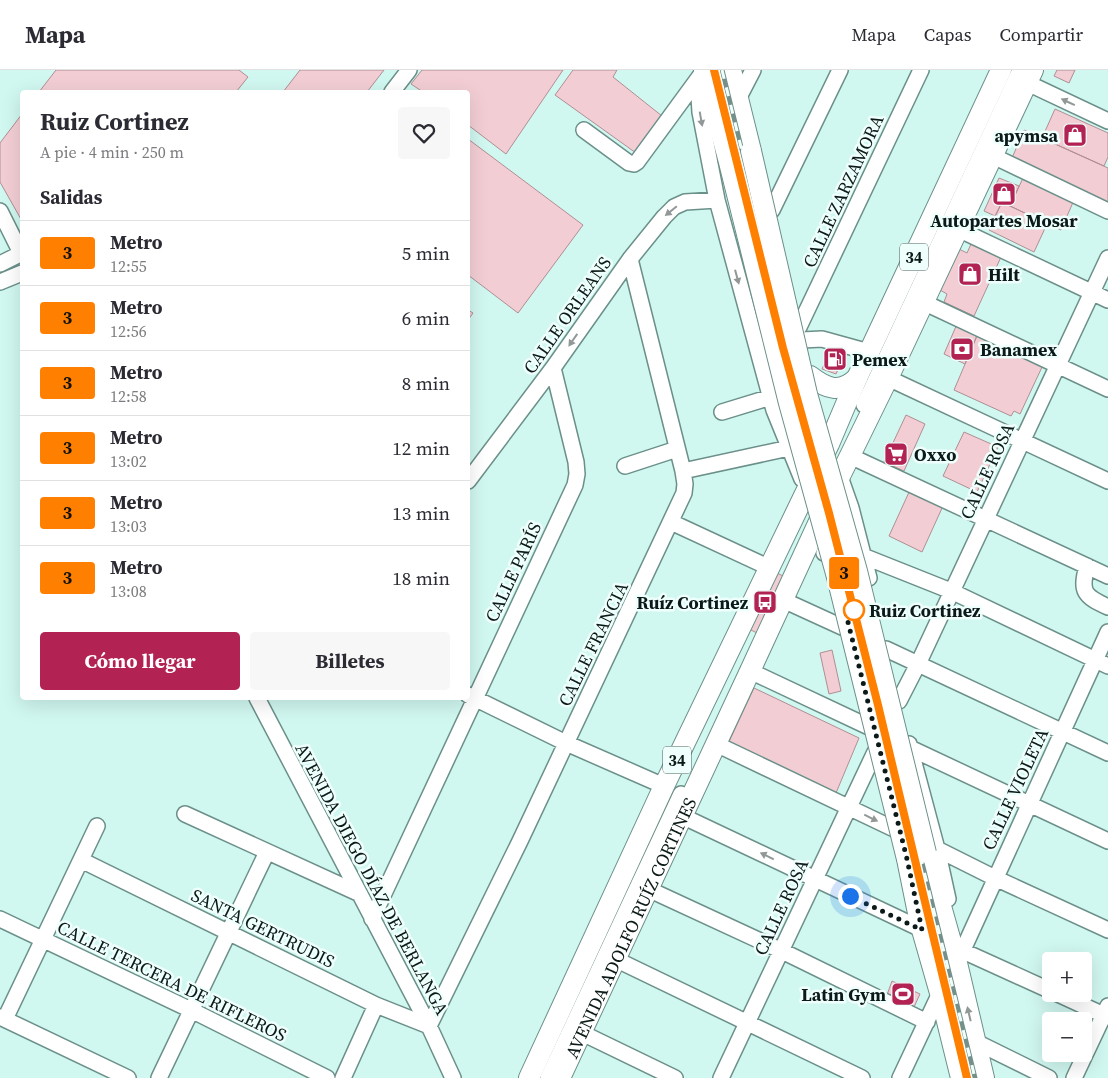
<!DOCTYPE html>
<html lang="es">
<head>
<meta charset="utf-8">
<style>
  body { margin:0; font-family:"Source Serif 4",serif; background:#f7f7f7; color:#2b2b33; height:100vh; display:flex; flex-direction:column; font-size:19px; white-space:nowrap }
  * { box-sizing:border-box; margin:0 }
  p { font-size:16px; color:#7c7c81 }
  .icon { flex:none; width:28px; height:28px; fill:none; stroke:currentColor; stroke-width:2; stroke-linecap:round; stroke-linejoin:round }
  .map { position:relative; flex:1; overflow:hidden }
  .side { position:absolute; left:20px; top:20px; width:450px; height:610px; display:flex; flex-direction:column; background:#fff; border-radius:5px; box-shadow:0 5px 20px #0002 }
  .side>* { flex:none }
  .badge { padding:0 10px; border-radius:4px; font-size:18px; line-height:32px }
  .controls { position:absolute; left:1042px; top:882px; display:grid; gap:10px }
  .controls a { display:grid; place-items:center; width:50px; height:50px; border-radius:5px; background:#fff; box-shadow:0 5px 20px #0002; font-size:25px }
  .you { position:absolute; width:25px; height:25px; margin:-12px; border:4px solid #fff; border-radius:50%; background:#1a73e8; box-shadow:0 0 0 8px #1a73e833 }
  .map>.badge { position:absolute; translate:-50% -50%; box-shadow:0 0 0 2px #fff }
  h2 { padding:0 20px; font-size:19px; line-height:45px }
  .round { display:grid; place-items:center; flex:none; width:52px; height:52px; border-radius:5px; background:#f7f7f7 }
  .summary { display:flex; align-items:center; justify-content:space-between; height:85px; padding:0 20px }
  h1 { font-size:24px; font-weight:700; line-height:38px }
  .action { display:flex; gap:10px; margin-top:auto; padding:10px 20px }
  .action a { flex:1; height:58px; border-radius:5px; background:#b22253; color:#fff; font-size:20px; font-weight:700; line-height:58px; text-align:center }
  .action a+a { background:#f7f7f7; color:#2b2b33 }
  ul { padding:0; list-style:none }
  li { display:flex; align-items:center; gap:15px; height:65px; padding:0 20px; border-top:1px solid #e1e1e2 }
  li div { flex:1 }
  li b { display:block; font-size:19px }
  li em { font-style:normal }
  li .badge { min-width:55px; font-weight:700; text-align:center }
  header { display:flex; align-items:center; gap:30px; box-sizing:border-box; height:70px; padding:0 25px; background:#fff; border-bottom:1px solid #e1e1e2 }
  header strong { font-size:24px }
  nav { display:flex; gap:28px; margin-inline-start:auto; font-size:18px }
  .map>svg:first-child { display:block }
  .building { fill:#f2ced4; stroke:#b08e93 }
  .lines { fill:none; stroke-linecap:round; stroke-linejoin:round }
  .minor-casing { stroke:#6b9089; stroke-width:18 }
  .major-casing { stroke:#6b9089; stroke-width:22 }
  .minor { stroke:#fff; stroke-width:15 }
  .major { stroke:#fff; stroke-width:20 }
  .rail-casing { stroke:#74908b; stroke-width:5 }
  .rail { stroke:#effffc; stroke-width:3; stroke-dasharray:9; stroke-linecap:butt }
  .major-bridge-casing { stroke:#6b9089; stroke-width:22; stroke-linecap:butt }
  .major-bridge { stroke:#fff; stroke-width:20 }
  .oneway { fill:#919897 }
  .line-casing { stroke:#fff; stroke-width:11 }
  .line { stroke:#ff8000; stroke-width:8 }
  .walk { stroke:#0b1a18; stroke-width:5; stroke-dasharray:0 9 }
  .stop-dot { fill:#fff; stroke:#ff8000; stroke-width:2.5 }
  .labels { text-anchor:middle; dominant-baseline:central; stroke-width:5; stroke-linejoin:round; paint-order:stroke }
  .shield { fill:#effffc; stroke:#4f5f5c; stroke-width:1 }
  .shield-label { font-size:16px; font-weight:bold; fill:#0b1a18 }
  .poi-label { font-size:18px; font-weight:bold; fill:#0b1a18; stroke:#effffc; text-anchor:start }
  .street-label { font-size:18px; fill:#0b1a18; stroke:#effffc }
  .stop-label { font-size:18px; font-weight:bold; fill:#0b1a18; stroke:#effffc; text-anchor:start }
</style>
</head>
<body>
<header>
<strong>Mapa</strong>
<nav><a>Mapa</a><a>Capas</a><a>Compartir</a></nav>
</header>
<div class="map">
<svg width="1108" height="1008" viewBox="0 0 1108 1008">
  <rect width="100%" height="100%" fill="#d0f7f0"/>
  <!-- building -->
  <path class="building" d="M 56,0 L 239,0 L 248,7 L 236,22 L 39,22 Z
    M 300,0 L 384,0 L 367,22 L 283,22 Z
    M 422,0 L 563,0 L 506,84 L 468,55 L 468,22 L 423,22 L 411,14 Z
    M 573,0 L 617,0 L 613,7 L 662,46 L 636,83 L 555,25 Z
    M 1057,0 L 1075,0 L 1069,13 L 1054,6 Z
    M 1055,39 L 1108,63 L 1108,87 L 1104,96 L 1042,68 Z
    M 22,44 L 22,151 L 0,112 L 0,73 Z
    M 1024,60 L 1108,98 L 1108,133 L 1012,88 Z
    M 468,69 L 583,155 L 518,243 L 468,205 Z
    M 999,108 L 1019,116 L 1010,136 L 1002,132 L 995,146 L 984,141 Z
    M 1023,108 L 1074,130 L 1061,160 L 1010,136 Z
    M 1002,132 L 1047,154 L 1034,182 L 989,160 Z
    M 971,174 L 1001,187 L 974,246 L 944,232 L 947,224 L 940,220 L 959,179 L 967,183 Z
    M 468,240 L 473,243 L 468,250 Z
    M 957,254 L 978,263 L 965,294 L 944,284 Z
    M 977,266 L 1043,295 L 1020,344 L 1014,341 L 1011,346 L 954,320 Z
    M 833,274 L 847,280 L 836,304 L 822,299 Z
    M 906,345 L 925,354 L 904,401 L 884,392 Z
    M 964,362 L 998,377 L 977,422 L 943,406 Z
    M 910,420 L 943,436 L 922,482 L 889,466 Z
    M 771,500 L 785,507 L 759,564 L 745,557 Z
    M 832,580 L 841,621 L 829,624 L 820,583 Z
    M 754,618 L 859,668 L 836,723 L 728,674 Z
    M 892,911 L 920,924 L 914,937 L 887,925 Z"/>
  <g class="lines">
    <!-- minor casing -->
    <g class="minor-casing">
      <path id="minor" d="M 703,4 L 699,27 L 700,42 L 717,130 L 774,340 L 802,409
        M 1019,9 L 1108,51
        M 392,22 L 409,0
        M 738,29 L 753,0
        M 584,60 L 629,93 L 634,94 L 637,92 L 700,6
        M 993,86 L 1108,141
        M 772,140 L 840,0
        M 0,141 L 22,185
        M 958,159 L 1108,230
        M 0,194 L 22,183
        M 0,212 L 22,203
        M 923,232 L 1108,319
        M 799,257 L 921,0
        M 802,270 L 822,269 L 869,282
        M 888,308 L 1108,411
        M 864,335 L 1020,0
        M 722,342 L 771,327
        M 850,386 L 1108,506
        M 625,396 L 677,379
        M 683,401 L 789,378
        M 838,401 L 851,438 L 869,508
        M 468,411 L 553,298 L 630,189 L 664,147 L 674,137 L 685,132 L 717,130
        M 671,452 L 768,497
        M 824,483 L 827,475 L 831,473 L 836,471 L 840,472 L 863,486 L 951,521 L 1108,596
        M 1087,496 C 1080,522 1084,526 1108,537
        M 783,530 L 842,557
        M 886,579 L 1108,683
        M 750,601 L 869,657
        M 468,625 L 566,673 L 664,716
        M 257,628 L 429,956 L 453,1008
        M 899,631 L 918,594 L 1108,188
        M 716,674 L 894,759
        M 909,674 L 937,779 L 948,829
        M 910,678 L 1108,771
        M 185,744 L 360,824
        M 682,746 L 921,859
        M 937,779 L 995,808 L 1108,860
        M 81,790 L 376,935 L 429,956 L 520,771 L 684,423 L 685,414 L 683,401 L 630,189
        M 648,819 L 782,881 L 927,952
        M 0,849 L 191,940 L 327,1008
        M 372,849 L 575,415 L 577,404 L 576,392 L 553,298
        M 963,881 L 1051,921
        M 615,889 L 862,1008
        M 957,893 L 1108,562
        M 1058,924 L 1108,947
        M 0,947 L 128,1008
        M 5,949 L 97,756
        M 582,963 L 675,1008
        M 976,972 L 1049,1008
        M 159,1008 L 267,782
        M 343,1008 L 376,935
        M 548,1008 L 681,724
        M 721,1008 L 875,682
        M 900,1008 L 940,923
        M 1074,1008 L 1108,936"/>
    </g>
    <!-- major casing -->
    <g class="major-casing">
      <g id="major">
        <path d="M 704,0 L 728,88"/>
        <path d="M 731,0 L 751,81"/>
        <path d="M 810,306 C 827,319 840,324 857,308"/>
        <path d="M 926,783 L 957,893 L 984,1008"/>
        <path d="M 907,789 L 920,853 L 940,923 L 961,1008"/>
        <path d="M 529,1008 L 664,716 L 829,374 L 857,308 L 1001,0"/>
        <path id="s1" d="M 560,1008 L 750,601 L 840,406 L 888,308 L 1033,0"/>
      </g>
    </g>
    <!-- minor -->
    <use href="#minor" class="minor"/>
    <!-- major -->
    <use href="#major" class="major"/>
    <!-- rail casing -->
    <g class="rail-casing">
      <path id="rail" d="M 722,0 L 790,276 L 843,472 L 975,1008
        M 950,938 L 967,1008"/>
    </g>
    <!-- rail -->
    <use href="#rail" class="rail"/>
    <!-- major-bridge casing -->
    <g class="major-bridge-casing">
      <path id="major-bridge" d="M 751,81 L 807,324 L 857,501 L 926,783
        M 728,88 L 789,333 L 837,507 L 907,789"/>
    </g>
    <!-- major-bridge -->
    <use href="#major-bridge" class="major-bridge"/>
  </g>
  <!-- one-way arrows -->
  <defs><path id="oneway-solid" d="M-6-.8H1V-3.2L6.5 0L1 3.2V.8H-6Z" transform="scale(1.25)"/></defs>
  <g class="oneway">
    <use href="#oneway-solid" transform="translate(1068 32) rotate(-155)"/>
    <use href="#oneway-solid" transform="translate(701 49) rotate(80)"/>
    <use href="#oneway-solid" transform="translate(671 141) rotate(141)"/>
    <use href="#oneway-solid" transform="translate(737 207) rotate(75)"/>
    <use href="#oneway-solid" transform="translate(573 270) rotate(125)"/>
    <use href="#oneway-solid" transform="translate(871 748) rotate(26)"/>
    <use href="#oneway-solid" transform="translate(767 786) rotate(-154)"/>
    <use href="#oneway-solid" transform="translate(969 944) rotate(-103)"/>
  </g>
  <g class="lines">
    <!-- line casing -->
    <g class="line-casing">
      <path id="line" d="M 714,0 L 783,278 L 829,443 L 878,635 L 967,1008"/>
    </g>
    <!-- line -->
    <use href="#line" class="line"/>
    <!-- walk -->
    <path class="walk" d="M 850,826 L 922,860 L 907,789 L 846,544 L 854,540"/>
  </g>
  <!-- icons -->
  <defs>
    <g id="shop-square" transform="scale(1.25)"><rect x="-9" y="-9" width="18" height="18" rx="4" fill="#b22253" stroke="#effffc"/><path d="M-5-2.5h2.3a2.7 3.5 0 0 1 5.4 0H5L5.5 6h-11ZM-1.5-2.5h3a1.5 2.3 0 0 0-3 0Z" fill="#fff"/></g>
    <g id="bank-square" transform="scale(1.25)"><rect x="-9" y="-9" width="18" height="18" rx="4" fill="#b22253" stroke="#effffc"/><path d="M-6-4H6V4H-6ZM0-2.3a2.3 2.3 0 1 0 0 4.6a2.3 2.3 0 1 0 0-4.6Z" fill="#fff"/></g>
    <g id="fuel-square" transform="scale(1.25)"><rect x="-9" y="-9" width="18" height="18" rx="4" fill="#b22253" stroke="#effffc"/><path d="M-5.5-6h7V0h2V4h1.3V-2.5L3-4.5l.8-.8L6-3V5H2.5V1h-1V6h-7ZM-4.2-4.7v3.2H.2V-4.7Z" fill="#fff"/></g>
    <g id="supermarket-square" transform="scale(1.25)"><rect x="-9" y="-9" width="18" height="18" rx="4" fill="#b22253" stroke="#effffc"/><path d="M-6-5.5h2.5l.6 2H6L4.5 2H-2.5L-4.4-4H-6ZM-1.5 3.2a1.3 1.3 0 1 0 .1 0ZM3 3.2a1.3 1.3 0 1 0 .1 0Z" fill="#fff"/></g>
    <g id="bus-square" transform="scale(1.25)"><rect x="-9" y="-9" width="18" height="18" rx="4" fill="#b22253" stroke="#effffc"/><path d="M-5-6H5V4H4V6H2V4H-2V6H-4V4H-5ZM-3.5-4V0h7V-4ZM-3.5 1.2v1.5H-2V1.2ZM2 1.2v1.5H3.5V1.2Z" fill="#fff"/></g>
    <g id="stadium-square" transform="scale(1.25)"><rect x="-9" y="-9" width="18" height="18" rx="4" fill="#b22253" stroke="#effffc"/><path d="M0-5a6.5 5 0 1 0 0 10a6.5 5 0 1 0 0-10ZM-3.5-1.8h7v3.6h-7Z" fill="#fff"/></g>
  </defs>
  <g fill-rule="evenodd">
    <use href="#shop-square" x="1075" y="65"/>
    <use href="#shop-square" x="1004" y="124"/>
    <use href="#shop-square" x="970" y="204"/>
    <use href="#bank-square" x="962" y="279"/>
    <use href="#fuel-square" x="835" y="289"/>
    <use href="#supermarket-square" x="896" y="384"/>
    <use href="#bus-square" x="765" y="532"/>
    <use href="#stadium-square" x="903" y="924"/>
  </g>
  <!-- markers -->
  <circle class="stop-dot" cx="854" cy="540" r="10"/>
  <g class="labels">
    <!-- shield labels -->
    <g class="shield">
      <rect x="900" y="173.5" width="28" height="27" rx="4"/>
      <rect x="663" y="676.5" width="28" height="27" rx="4"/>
    </g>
    <g class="shield-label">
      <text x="914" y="187">34</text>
      <text x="677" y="690">34</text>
    </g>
    <!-- poi labels -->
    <g class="poi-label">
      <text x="1058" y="65" text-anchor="end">apymsa</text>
      <text x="1004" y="150" text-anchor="middle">Autopartes Mosar</text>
      <text x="988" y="204">Hilt</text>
      <text x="980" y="279">Banamex</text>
      <text x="852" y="289">Pemex</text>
      <text x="914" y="384">Oxxo</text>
      <text x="748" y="532" text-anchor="end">Ruíz Cortinez</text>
      <text x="886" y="924" text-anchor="end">Latin Gym</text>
    </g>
    <!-- street labels -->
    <g class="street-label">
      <text transform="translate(843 121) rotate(-65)">CALLE ZARZAMORA</text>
      <text transform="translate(567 245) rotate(-55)">CALLE ORLEANS</text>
      <text transform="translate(987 401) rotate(-65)">CALLE ROSA</text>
      <text transform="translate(513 502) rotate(-65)">CALLE PARÍS</text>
      <text transform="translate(593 574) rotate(-64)">CALLE FRANCIA</text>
      <text transform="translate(1015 719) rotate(-65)">CALLE VIOLETA</text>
      <text transform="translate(372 809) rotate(62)">AVENIDA DIEGO DÍAZ DE BERLANGA</text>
      <text transform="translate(781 837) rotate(-65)">CALLE ROSA</text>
      <text stroke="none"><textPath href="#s1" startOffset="166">AVENIDA ADOLFO RUÍZ CORTINES</textPath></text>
      <text transform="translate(263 858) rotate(26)">SANTA GERTRUDIS</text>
      <text transform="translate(172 911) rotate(26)">CALLE TERCERA DE RIFLEROS</text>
    </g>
    <!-- stop labels -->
    <g class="stop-label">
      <text x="869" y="540">Ruiz Cortinez</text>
    </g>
  </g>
</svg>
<div class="controls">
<a>+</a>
<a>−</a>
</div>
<div class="you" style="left:850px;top:826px"></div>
<b class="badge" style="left:844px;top:503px;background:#ff8000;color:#111">3</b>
<section class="side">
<div class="summary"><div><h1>Ruiz Cortinez</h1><p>A pie · 4 min · 250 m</p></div><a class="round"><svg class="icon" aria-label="heart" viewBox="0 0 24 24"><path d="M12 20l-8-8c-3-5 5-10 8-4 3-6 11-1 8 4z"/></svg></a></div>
<h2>Salidas</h2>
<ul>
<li><span class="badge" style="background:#ff8000;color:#111">3</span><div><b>Metro</b><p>12:55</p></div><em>5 min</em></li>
<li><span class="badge" style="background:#ff8000;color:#111">3</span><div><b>Metro</b><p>12:56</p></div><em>6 min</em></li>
<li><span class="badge" style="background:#ff8000;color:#111">3</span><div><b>Metro</b><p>12:58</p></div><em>8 min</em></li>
<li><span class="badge" style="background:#ff8000;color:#111">3</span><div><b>Metro</b><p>13:02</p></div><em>12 min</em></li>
<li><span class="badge" style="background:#ff8000;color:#111">3</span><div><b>Metro</b><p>13:03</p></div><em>13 min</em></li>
<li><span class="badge" style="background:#ff8000;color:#111">3</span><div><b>Metro</b><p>13:08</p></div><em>18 min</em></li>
</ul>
<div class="action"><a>Cómo llegar</a><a>Billetes</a></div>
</section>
</div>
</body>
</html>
